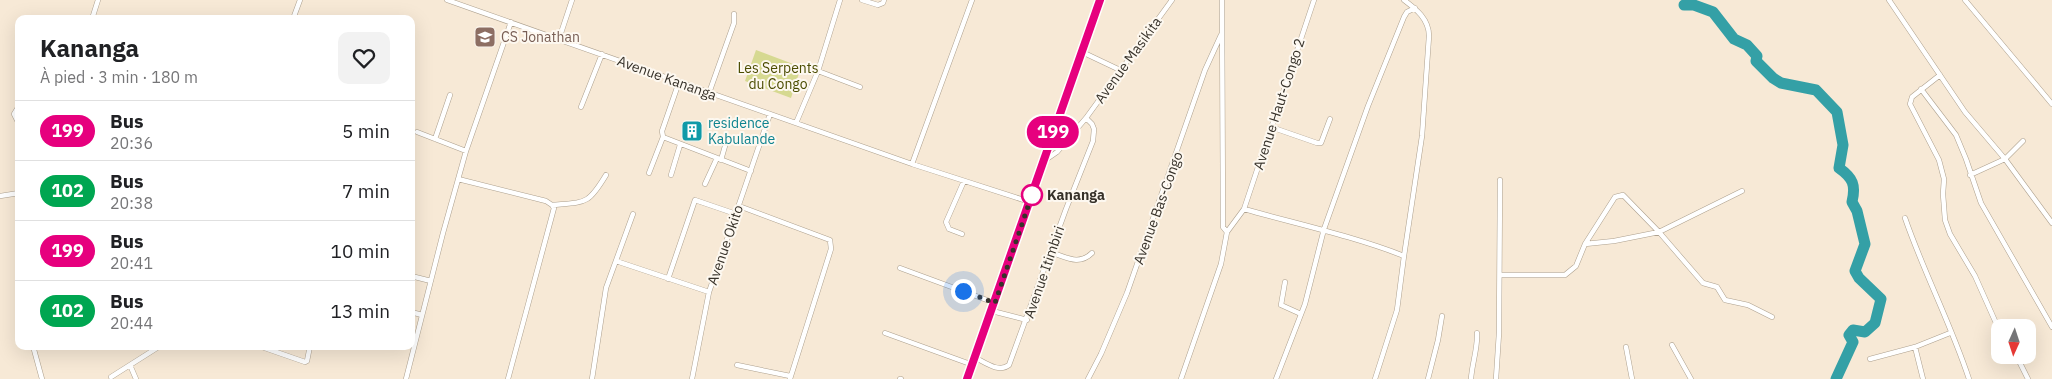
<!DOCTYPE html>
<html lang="fr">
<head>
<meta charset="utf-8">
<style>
  body { margin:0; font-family:"IBM Plex Sans",sans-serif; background:#f2f2f2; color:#202124; height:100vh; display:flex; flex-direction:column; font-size:19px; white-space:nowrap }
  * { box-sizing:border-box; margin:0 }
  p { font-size:16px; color:#757577 }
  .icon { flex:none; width:28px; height:28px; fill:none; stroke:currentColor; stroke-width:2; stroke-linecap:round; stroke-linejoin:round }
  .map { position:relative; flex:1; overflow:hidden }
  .details { position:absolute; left:15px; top:15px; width:400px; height:335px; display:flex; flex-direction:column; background:#fff; border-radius:10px; box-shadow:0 5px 20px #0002 }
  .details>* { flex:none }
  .badge { padding:0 10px; border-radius:16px; font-size:18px; line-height:32px }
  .needle { width:32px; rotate:183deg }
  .tools { position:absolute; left:1991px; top:319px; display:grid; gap:10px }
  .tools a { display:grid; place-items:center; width:45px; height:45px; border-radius:10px; background:#fff; box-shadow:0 5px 20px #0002; font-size:25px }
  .you { position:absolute; width:25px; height:25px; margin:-12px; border:4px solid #fff; border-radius:50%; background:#1a73e8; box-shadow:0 0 0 8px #1a73e833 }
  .map>.badge { position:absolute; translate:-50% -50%; box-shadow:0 0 0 2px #fff }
  .round { display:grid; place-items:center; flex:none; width:52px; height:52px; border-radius:10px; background:#f2f2f2 }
  .summary { display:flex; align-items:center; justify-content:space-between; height:85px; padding:0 25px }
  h1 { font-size:24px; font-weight:700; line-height:38px }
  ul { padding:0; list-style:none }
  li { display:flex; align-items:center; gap:15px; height:60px; padding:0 25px; border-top:1px solid #e0e0e0 }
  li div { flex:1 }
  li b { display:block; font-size:19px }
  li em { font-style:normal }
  li .badge { min-width:55px; font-weight:700; text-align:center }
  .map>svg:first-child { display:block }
  .green { fill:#d6d991 }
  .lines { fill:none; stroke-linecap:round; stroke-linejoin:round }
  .river { stroke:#34a0a6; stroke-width:11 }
  .minor-casing { stroke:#ada08e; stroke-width:5.5 }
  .primary-casing { stroke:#ada08e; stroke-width:9 }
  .minor { stroke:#fff; stroke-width:4.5 }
  .primary { stroke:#fff; stroke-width:8 }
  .line-casing { stroke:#fff; stroke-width:11 }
  .line { stroke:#e6007e; stroke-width:8 }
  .walk { stroke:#37322a; stroke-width:5; stroke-dasharray:0 9 }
  .stop-dot { fill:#fff; stroke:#e6007e; stroke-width:2.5 }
  .labels { text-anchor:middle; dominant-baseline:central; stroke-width:4; stroke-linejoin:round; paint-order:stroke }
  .education-label { font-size:14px; fill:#785e54; stroke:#fdf8f0; text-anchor:start }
  .street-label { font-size:14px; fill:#37322a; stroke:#fdf8f0 }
  .park-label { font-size:14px; fill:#4b4c00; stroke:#fdf8f0 }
  .culture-label { font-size:14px; fill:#0d838f; stroke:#fdf8f0; text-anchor:start }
  .stop-label { font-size:14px; font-weight:bold; fill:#37322a; stroke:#fdf8f0; text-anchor:start }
</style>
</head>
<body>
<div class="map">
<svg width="2052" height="379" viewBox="0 0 2052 379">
  <rect width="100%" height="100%" fill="#f7e9d6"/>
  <!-- green -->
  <path class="green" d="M 756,50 L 801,67 L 791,98 L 745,81 Z"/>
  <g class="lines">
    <!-- river -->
    <path class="river" d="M 1684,5 L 1694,5 L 1713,12 L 1734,39 L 1747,45 L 1757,56 L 1756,61 L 1773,78 L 1781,83 L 1816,90 L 1837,112 L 1843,145 L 1839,168 C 1853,178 1856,185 1852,202 L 1857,211 L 1865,244 L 1855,271 L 1859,278 L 1881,299 L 1875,323 L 1865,332 L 1853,330 L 1849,335 L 1853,342 L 1836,379"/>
    <!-- minor casing -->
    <g class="minor-casing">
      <path id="minor" d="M 447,0 L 912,164 L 1030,202
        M 862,0 L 878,5 L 883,3 L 884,0
        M 1222,0 L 1223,227 L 1227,232
        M 1404,0 C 1416,9 1429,19 1429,36 L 1422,136 L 1404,256
        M 1889,0 L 1965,112 L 2005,159 L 2052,223
        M 1965,0 L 2052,104
        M 92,19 L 98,0
        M 293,19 L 300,0
        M 559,39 L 572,0
        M 1082,52 L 1120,70
        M 818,71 L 860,87
        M 1940,75 L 1912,97 L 1910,104 L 1939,160 L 1944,179 L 1943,194 L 1945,220 L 1950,234 L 1975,276 L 2000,332
        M 679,82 L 662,131 L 663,137 L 751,171
        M 1921,89 L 1956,135 L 1966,159 L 1981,203 L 2052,327
        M 709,93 L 734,23 L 734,14
        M 19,106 L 14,114 L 19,124
        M 581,107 L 602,54
        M 796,123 L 818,71 L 840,0
        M 1271,127 L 1317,143 L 1321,143 L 1330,119
        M 417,132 L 466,151
        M 435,139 L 450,95
        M 721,160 L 727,139
        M 1044,161 L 1057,152 L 1086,118 L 1172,0
        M 912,164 L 972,0
        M 649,173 L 663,137
        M 671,175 L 680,145
        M 1970,175 L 2005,159 L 2023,141
        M 458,179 L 546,201 L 552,205 L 554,208 L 508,379
        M 705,184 L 717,158
        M 0,196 L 19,193
        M 552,205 C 586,202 588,205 606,175
        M 739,206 L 830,240 L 831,249 L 790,379
        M 1244,209 L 1314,0
        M 1905,218 C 1924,273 1951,324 1969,379
        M 962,234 L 949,229 L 946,222 L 964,181
        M 1585,244 L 1615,197 L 1623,195 L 1659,232 L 1703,283 L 1717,287 L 1725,300 L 1748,305 L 1772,317
        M 1050,252 C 1066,257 1079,266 1092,253
        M 616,261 L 709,292
        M 900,268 L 995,303
        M 1500,275 L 1565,275 L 1576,266 L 1585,244 L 1614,241 L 1659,232 L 1742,191
        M 411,276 L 431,281
        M 668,279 L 695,200 L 736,214
        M 1285,282 L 1281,305 L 1301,314
        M 992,311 L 1027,320
        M 411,312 L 422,315
        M 885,333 L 973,365
        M 1672,345 L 1691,379
        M 33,346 L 42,379
        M 259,346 L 305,362 L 307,361 L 310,346
        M 1626,347 L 1632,379
        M 1915,347 L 1923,379
        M 2014,355 L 2020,363 L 2028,379
        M 976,358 C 986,363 999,373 1009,365 L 1066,209 L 1093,141 L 1094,129 L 1092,124 L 1086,118
        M 1870,359 L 1915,347 L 1950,333
        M 130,365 L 136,379
        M 737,365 L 790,376
        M 111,377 L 160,346
        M 406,379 L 443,233 L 466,151 L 511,22
        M 592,379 L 606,288 L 633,214
        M 692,379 L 709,292 L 770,114
        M 900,379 L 901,379
        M 1088,379 L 1101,354 L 1127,293 L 1205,70 L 1221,35
        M 1181,379 L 1221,264 L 1227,232 L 1244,209 C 1297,224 1353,236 1404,256 L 1397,310 L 1375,379
        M 1276,379 L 1305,304 L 1324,229 L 1368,106 L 1404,17 L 1407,12 L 1415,8
        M 1428,379 L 1438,340 L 1442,316
        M 1471,379 C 1472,363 1478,348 1477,333
        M 1496,379 L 1499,333 L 1500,180"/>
    </g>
    <!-- primary casing -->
    <g class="primary-casing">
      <path id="primary" d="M 967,379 L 1100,0"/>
    </g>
    <!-- minor -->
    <use href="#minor" class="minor"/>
    <!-- primary -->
    <use href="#primary" class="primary"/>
  </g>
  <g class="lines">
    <!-- line casing -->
    <g class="line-casing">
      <path id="line" d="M 967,379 L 1100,0"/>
    </g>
    <!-- line -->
    <use href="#line" class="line"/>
    <!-- walk -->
    <path class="walk" d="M 963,291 L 995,303 L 1034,189 L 1032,195"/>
  </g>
  <!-- icons -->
  <defs>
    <g id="school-square" transform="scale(1.125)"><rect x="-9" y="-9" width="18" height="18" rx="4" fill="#8d6e63" stroke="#fdf8f0"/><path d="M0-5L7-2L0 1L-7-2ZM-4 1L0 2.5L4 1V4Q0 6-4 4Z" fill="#fff"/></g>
    <g id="building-square" transform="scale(1.125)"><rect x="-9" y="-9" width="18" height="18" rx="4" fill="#0f9aa8" stroke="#fdf8f0"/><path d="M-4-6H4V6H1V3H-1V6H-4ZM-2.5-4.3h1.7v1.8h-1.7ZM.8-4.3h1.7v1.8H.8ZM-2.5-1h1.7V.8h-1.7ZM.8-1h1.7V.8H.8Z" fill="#fff"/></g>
  </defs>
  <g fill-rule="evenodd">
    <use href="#school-square" x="485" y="37"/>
    <use href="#building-square" x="692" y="131"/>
  </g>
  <!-- markers -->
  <circle class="stop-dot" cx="1032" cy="195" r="10"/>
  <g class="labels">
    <!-- education labels -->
    <g class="education-label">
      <text x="501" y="37">CS Jonathan</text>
    </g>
    <!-- street labels -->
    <g class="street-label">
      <text transform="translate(1128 60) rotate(-54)">Avenue Masikita</text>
      <text transform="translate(667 78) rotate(20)">Avenue Kananga</text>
      <text transform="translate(1279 104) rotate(-72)">Avenue Haut-Congo 2</text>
      <text transform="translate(1158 208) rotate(-70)">Avenue Bas-Congo</text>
      <text transform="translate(725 245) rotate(-71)">Avenue Okito</text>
      <text transform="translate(1044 272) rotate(-71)">Avenue Itimbiri</text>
    </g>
    <!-- park labels -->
    <g class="park-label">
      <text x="778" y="68">Les Serpents<tspan x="778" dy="16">du Congo</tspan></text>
    </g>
    <!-- culture labels -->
    <g class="culture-label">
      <text x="708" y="123">residence<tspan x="708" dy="16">Kabulande</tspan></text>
    </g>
    <!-- stop labels -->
    <g class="stop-label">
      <text x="1047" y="195">Kananga</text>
    </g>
  </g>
</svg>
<div class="tools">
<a><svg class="needle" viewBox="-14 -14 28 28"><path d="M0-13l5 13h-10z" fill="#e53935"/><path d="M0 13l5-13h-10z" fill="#757577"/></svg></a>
</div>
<div class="you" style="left:963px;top:291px"></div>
<b class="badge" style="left:1053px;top:132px;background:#e6007e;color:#fff">199</b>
<section class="details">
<div class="summary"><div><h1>Kananga</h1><p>À pied · 3 min · 180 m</p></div><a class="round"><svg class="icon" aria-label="heart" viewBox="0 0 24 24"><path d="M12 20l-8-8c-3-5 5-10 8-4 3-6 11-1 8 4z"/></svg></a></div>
<ul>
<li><span class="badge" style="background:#e6007e;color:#fff">199</span><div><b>Bus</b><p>20:36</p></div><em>5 min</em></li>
<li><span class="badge" style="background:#00a651;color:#fff">102</span><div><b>Bus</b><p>20:38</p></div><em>7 min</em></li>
<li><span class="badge" style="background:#e6007e;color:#fff">199</span><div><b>Bus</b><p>20:41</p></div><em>10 min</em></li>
<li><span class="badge" style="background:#00a651;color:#fff">102</span><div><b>Bus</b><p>20:44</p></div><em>13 min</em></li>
</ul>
</section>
</div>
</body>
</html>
